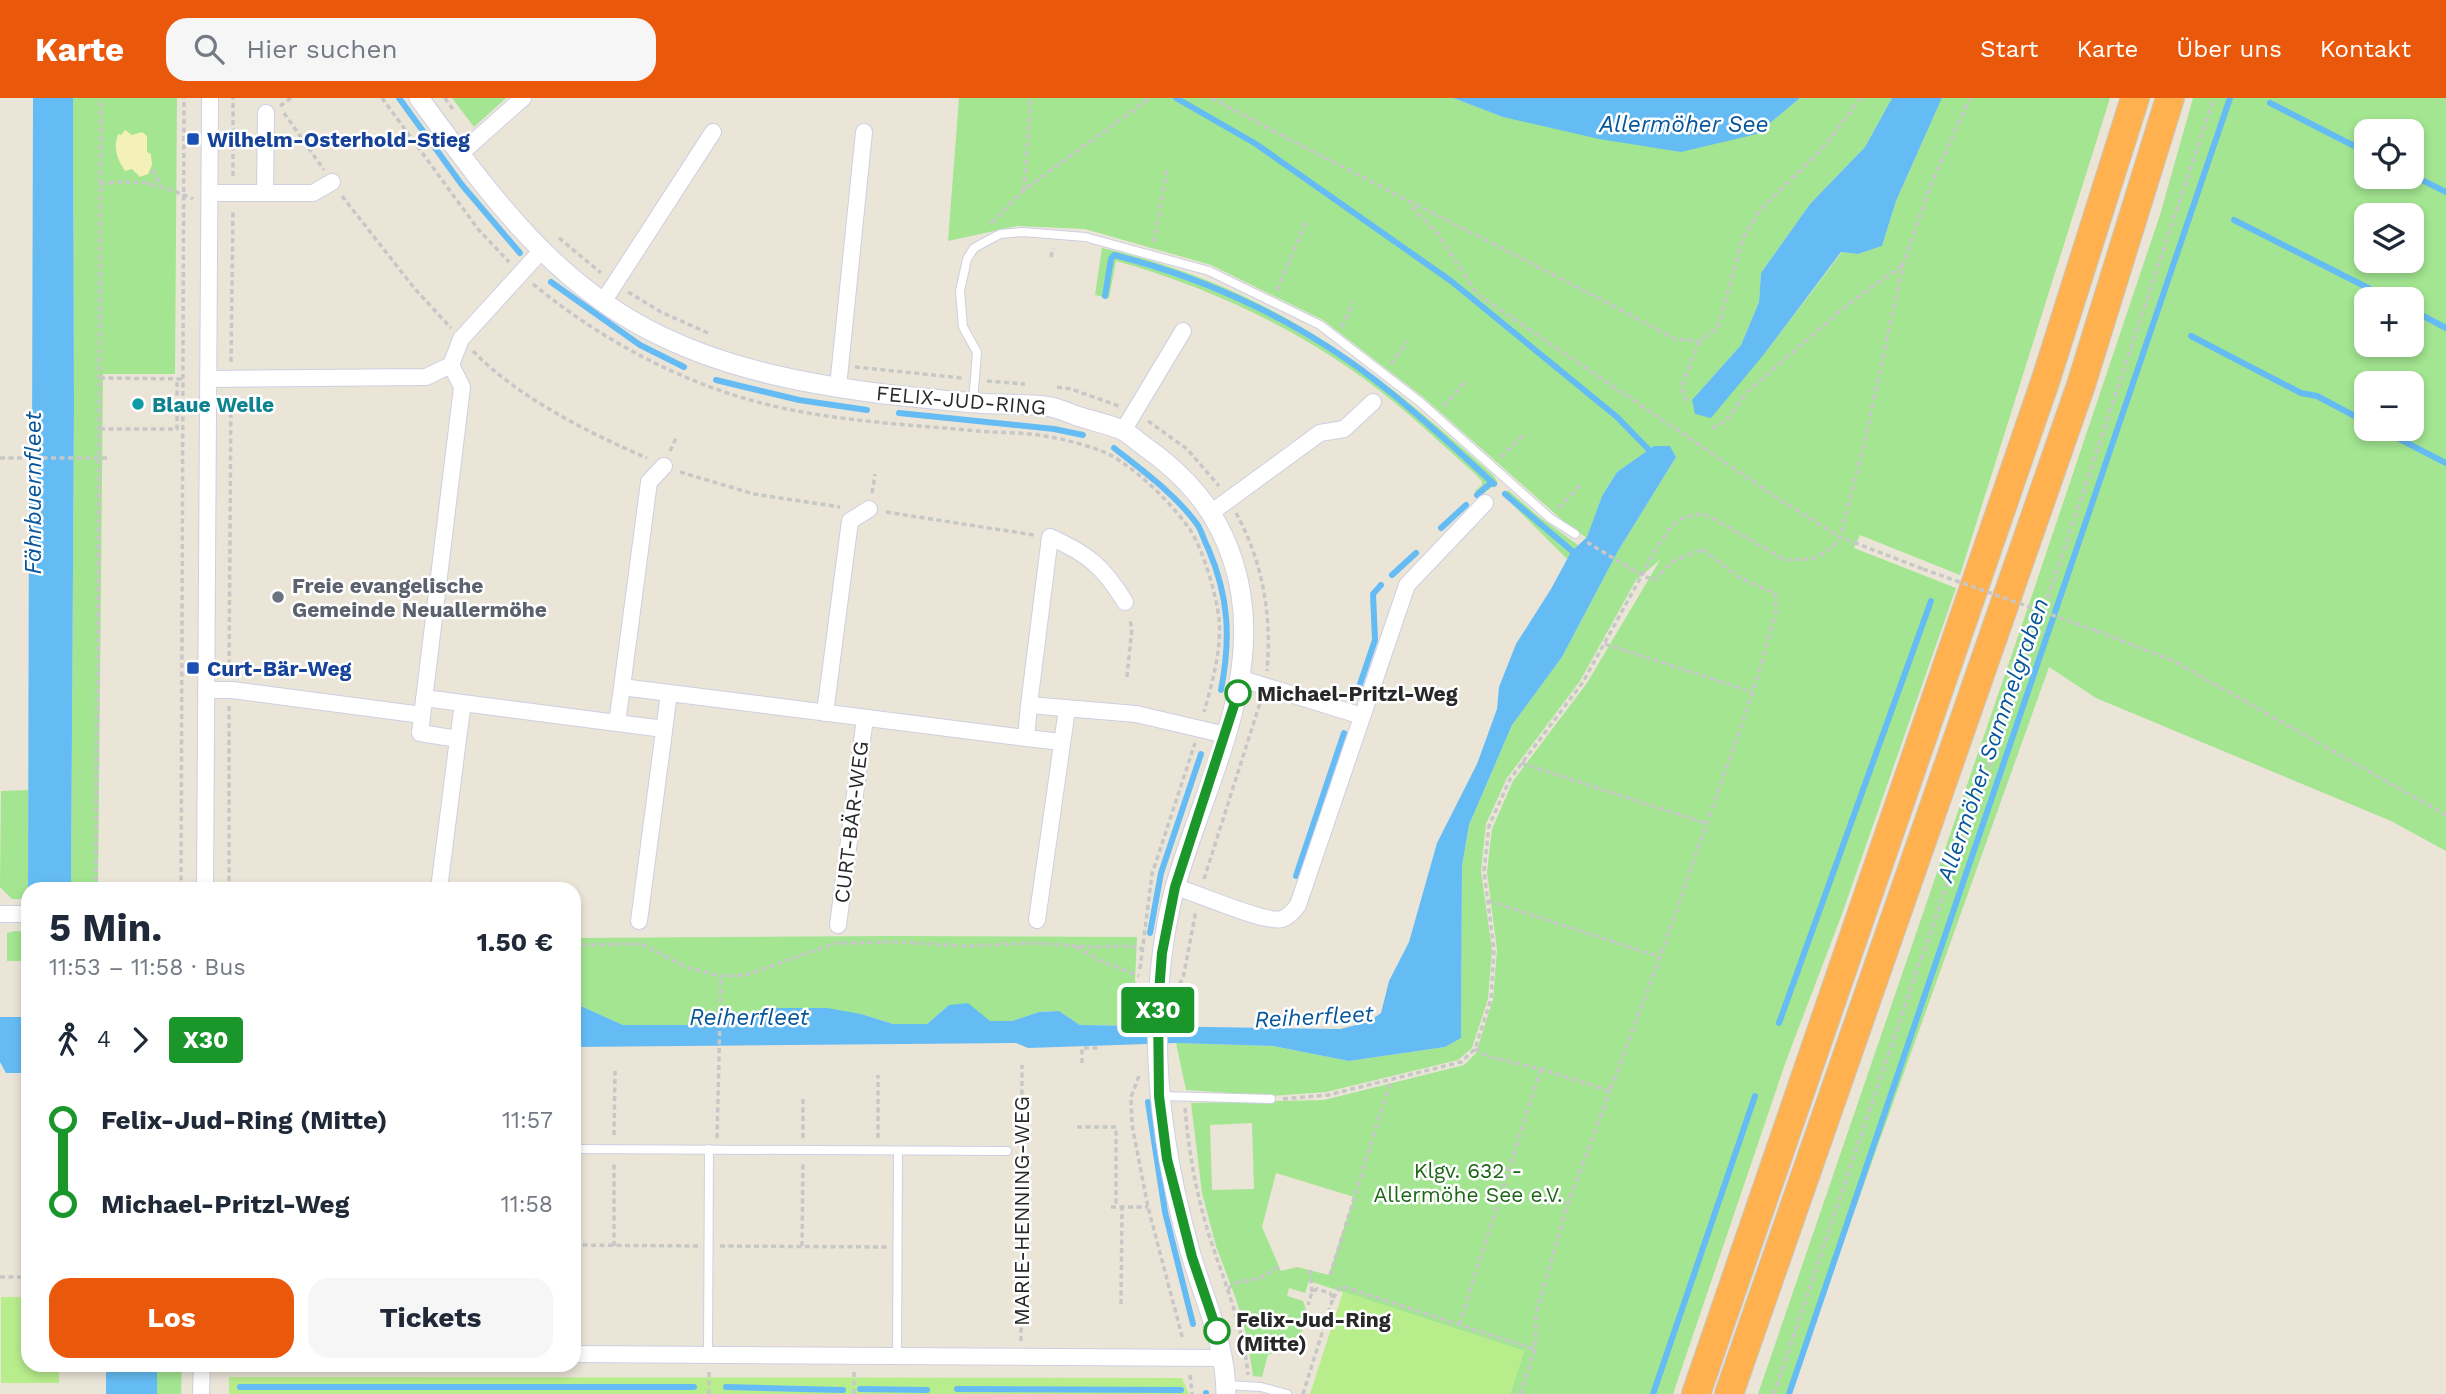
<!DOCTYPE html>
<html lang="de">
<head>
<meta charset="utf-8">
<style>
  body { margin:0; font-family:"Work Sans",sans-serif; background:#f6f6f7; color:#1f2937; height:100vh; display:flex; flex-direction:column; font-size:26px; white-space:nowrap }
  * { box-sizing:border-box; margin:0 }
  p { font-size:23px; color:#747a83 }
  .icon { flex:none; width:38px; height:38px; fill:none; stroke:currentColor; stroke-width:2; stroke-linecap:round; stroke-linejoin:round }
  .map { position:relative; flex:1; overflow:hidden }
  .side { position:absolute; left:21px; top:784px; width:560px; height:490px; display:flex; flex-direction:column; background:#fff; border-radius:21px; box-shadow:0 4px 10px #0003 }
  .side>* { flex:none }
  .badge { padding:0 14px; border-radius:5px; font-size:24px; line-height:46px }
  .tools { position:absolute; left:2354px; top:21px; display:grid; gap:14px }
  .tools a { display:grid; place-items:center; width:70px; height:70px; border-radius:14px; background:#fff; box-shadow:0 4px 10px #0003; font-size:35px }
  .map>.badge { position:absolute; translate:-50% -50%; box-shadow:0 0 0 4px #fff }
  .legs { display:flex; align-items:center; gap:10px; height:77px; padding:0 28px; font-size:23px }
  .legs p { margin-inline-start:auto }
  .head { display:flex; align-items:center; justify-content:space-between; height:119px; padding:0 28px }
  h1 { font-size:38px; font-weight:700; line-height:52px }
  .button { display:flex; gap:14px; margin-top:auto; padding:14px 28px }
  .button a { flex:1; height:80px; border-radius:21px; background:#ea580c; color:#fff; font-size:28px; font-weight:700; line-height:80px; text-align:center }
  .button a+a { background:#f6f6f7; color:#1f2937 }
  ul { padding:0 28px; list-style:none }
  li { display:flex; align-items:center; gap:24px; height:84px; font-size:26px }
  li i { display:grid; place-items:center; width:10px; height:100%; margin:0 9px; background:currentColor }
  li i::after { content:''; width:18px; height:18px; margin:-9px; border:5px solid; border-radius:50%; background:#fff }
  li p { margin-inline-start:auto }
  li:first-child i { background:linear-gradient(#0000 50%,currentColor 0) }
  li:last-child i { background:linear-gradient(currentColor 50%,#0000 0) }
  header { display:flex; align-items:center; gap:42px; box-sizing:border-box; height:98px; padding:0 35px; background:#ea580c; color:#fff }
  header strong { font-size:33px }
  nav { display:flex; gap:38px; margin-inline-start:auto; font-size:24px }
  .search { width:490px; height:63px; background:#f6f6f7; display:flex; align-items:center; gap:18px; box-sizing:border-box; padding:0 24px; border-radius:21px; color:#747a83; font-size:26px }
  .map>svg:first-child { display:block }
  .green { fill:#a3e591; fill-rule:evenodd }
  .sand { fill:#f3f1b8 }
  .pitch { fill:#b8ed8c }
  .water { fill:#65bcf4 }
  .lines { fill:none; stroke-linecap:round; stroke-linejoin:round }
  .stream { stroke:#65bcf4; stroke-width:6 }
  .service-casing { stroke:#cdcfe2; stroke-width:10 }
  .minor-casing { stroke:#cdcfe2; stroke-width:18 }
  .tertiary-casing { stroke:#cdcfe2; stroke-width:21 }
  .motorway-casing { stroke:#c7c7c7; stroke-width:30 }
  .path { stroke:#c7c7c7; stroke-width:3.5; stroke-dasharray:5 3.5; stroke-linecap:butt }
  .service { stroke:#fff; stroke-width:8 }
  .minor { stroke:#fff; stroke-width:16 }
  .tertiary { stroke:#fff; stroke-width:19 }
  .motorway { stroke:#ffb14f; stroke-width:28 }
  .path-bridge { stroke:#c7c7c7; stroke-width:3.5; stroke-dasharray:5 3.5; stroke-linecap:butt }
  .line-1-casing { stroke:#fff; stroke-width:16 }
  .line-1 { stroke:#1a962b; stroke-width:10 }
  .transit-dot { fill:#1a4fb4; stroke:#fff; stroke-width:2.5 }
  .culture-dot { fill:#0f9aa8; stroke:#fff; stroke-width:2.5 }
  .worship-dot { fill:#6b7280; stroke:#fff; stroke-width:2.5 }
  .stop-1-dot { fill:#fff; stroke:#1a962b; stroke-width:3.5 }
  .labels { text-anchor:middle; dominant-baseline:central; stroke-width:5; stroke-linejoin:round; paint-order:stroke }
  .transit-label { font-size:21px; font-weight:bold; fill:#164399; stroke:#fff; text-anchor:start }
  .street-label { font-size:21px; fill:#282828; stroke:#fff }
  .culture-label { font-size:21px; font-weight:bold; fill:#0d838f; stroke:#fff; text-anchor:start }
  .worship-label { font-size:21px; font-weight:bold; fill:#5b616d; stroke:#fff; text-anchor:start }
  .stop-label { font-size:21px; font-weight:bold; fill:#282828; stroke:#fff; text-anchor:start }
  .park-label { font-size:21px; fill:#1c6616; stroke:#fff }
  .water-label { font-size:23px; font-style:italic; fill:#07569c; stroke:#fff }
</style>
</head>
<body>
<header>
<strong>Karte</strong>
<div class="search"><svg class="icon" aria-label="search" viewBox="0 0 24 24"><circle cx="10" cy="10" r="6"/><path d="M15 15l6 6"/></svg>Hier suchen</div>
<nav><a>Start</a><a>Karte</a><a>Über uns</a><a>Kontakt</a></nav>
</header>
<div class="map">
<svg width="2446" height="1296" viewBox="0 0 2446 1296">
  <rect width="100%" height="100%" fill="#ebe5d8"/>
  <!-- green -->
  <path class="green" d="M 73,0 L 177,0 L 175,276 L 103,276 L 98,791 L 71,791 L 74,308 Z
    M 452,0 L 506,0 L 474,29 Z
    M 959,0 L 1453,0 L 1503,19 L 1757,36 L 1800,0 L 1892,0 L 1865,49 L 1810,106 L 1761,175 L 1759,204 L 1741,247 L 1692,302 L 1765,255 L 1842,154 L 1858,156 L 1882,148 L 1896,103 L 1942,0 L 2110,0 L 1960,477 L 1860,437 L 1854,450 L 1956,490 L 1842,816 L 1786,963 L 1673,1296 L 1510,1296 L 1524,1253 L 1309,1183 L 1305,1195 L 1289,1190 L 1287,1198 L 1303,1203 L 1308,1217 L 1298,1244 L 1268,1257 L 1262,1279 L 1253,1278 L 1247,1239 L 1236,1201 L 1216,1148 L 1202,1095 L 1191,1005 L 1324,1002 L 1464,967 L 1476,955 L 1493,901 L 1497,852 L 1487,774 L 1492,731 L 1513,683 L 1587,585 L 1660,462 L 1636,482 L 1580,583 L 1507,680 L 1486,726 L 1481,773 L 1492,852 L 1488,901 L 1472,950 L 1458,962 L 1326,994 L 1271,998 L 1186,992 L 1176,945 L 1273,948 L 1349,963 L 1445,949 L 1461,940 L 1462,768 L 1469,727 L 1512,627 L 1562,559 L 1618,453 L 1676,359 L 1670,348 L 1654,348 L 1617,374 L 1602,398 L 1587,440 L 1569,428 L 1423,299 L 1323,222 L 1211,167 L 1085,131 L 1017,128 L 948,143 ZM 1252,1025 L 1254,1091 L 1212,1092 L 1210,1027 ZM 1276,1075 L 1354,1099 L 1329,1177 L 1297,1169 L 1281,1173 L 1262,1129 Z
    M 2193,0 L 2446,0 L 2446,753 L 2391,723 L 2096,600 L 2049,569 L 1789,1296 L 1758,1296 L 2025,518 L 2160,117 ZM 2366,33 L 2412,33 L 2412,79 L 2366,79 ZM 2366,117 L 2412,117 L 2412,163 L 2366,163 ZM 2366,201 L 2412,201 L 2412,247 L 2366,247 ZM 2366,285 L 2412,285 L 2412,331 L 2366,331 Z
    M 1102,150 C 1266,187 1372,268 1494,378 L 1498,385 L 1477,400 L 1475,393 L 1482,387 L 1482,383 L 1473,374 C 1438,343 1404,310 1367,283 C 1292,228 1206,188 1116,163 L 1109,200 L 1095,197 Z
    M 1508,392 L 1538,418 L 1578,447 L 1567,461 L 1504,398 Z
    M 28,692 L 28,801 L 12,801 L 0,789 L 1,693 Z
    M 15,833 L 28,834 L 27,863 L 7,863 L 7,835 Z
    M 895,838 L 1137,839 L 1135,882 L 1143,928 L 1080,927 L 1059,913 L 1039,914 L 1012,923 L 990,923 L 949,907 L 927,926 L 893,926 L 861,916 L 772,910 L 744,919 L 702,927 L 623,927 L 574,905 L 574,840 Z
    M 157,1267 L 182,1267 L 181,1296 L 157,1296 Z"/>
  <!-- sand -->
  <path class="sand" d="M 125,32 L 132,37 L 142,34 L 147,38 L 147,54 L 151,56 L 152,67 L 148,76 L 140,79 L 132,71 L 125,73 C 117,61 113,50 118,36 L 121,37 Z"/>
  <!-- pitch -->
  <path class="pitch" d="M 1343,1194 L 1524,1253 L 1510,1296 L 1310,1296 Z
    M 1,1199 L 28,1199 L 28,1267 L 59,1267 L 59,1285 L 1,1285 Z
    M 229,1279 L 1182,1280 L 1189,1296 L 229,1296 Z"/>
  <!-- water -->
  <path class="water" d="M 33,0 L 73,0 L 74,308 L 71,791 L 28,791 L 29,390 L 39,377 L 38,354 L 32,346 Z
    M 1453,0 L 1800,0 L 1757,36 L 1681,54 L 1599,41 L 1503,19 Z
    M 1892,0 L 1942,0 L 1896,103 L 1882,148 L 1858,156 L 1841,154 L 1765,255 L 1711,320 L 1695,316 L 1692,302 L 1741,247 L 1759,204 L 1761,175 L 1810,106 L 1865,49 Z
    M 1654,348 L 1670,348 L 1676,359 L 1618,453 L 1562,559 L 1512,627 L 1469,727 L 1462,768 L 1461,940 L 1445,949 L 1349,963 L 1273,948 L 1176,945 L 1028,950 L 1016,945 L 574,949 L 574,905 L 623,927 L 702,927 L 744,919 L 772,910 L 827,910 L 861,916 L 893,926 L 927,926 L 949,907 L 968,905 L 990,923 L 1012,923 L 1039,914 L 1059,913 L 1080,927 L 1340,931 L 1368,924 L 1381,915 L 1389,883 L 1409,844 L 1437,745 L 1477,666 L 1497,611 L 1499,589 L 1516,546 L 1551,491 L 1571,454 L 1587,439 L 1602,398 L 1617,374 Z
    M 28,816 L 28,975 L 6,975 L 0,964 L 0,919 L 21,919 L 26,914 Z
    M 106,1267 L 157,1267 L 157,1296 L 106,1296 Z"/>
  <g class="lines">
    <!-- stream -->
    <path class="stream" d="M 399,0 L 462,87 L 520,155
      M 1176,0 L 1256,46 L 1451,183 L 1617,319 L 1653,356
      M 2270,5 L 2366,54
      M 2412,77 L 2446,94
      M 2234,122 L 2390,201
      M 551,184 L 640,247 L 684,269
      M 1105,198 L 1111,161 L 1114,157 C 1214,182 1311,229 1390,294 C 1426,323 1460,355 1494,386
      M 2412,212 L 2446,230
      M 2191,238 L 2301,295 L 2317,298 L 2366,324
      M 716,282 L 799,302 L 867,312
      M 899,315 L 1054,331 L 1083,337
      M 2380,331 L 2446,365
      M 1114,350 C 1143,373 1175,396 1197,426 C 1202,433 1204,443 1208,450 C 1229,499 1231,540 1221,592
      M 1505,396 L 1578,458
      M 1477,397 L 1492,384
      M 1441,430 L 1466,407
      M 1392,477 L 1416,455
      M 1356,598 L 1375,542 L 1373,496 L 1381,487
      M 1296,778 L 1344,635
      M 1150,835 L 1161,775 L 1201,656
      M 1779,925 L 1931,503
      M 1148,1004 L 1165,1114 L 1193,1226
      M 240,1289 L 694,1289
      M 726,1289 L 843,1292
      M 860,1291 L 927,1292
      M 957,1291 L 1181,1292
      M 1206,1295 L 1206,1296
      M 1653,1296 L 1755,998
      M 1789,1296 L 2230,0"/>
    <!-- service casing -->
    <g class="service-casing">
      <path id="service" d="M 973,304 L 977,254 L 963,229 L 960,193 L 967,161 L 974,150 L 1000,136 L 1023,134 L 1085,139 L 1209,173 L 1320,227 L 1420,304 L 1550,420 L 1575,436
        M 1162,998 L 1271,1001
        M 574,1051 L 1007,1053
        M 708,1257 L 709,1051
        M 897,1258 L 898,1053
        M 1226,1287 L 1261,1289 L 1287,1296"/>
    </g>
    <!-- minor casing -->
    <g class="minor-casing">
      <path id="minor" d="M 460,56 L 523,0
        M 265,94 L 266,15
        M 209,95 L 313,95 L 332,84
        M 603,204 L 713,34
        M 208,281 L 426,279 L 451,267 L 461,241 L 541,153
        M 838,289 L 864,34
        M 1123,333 L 1183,233
        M 1212,414 L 1320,335 L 1344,331 L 1373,304
        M 1242,581 L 1362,618
        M 622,589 L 649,384 L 664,368
        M 206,592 L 232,592 L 422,617
        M 424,600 L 617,625 L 622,589 L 1026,640 L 1029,607 L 1136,616 L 1226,637
        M 1029,607 L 1050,439 C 1088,456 1103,468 1125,504
        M 825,615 L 850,423 L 869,411
        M 617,625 L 664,631
        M 1026,640 L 1062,644
        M 458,641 L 463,605
        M 1175,789 C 1198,795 1265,826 1282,821 C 1290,818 1294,813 1298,807 L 1407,487 L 1485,405
        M 205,791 L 210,0
        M 439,791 L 458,641 L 420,635 L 462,289 L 451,267
        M 0,816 L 28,816
        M 1037,822 L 1067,611
        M 639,823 L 669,595
        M 838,827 L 865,620
        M 574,1256 L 1222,1260
        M 201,1296 L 202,1267"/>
    </g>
    <!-- tertiary casing -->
    <g class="tertiary-casing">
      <path id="tertiary" d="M 419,0 C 487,93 553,187 661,238 C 731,272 807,286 884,296 C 915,299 946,303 977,305 C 1001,307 1027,305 1051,309 C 1060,311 1069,315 1077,318 C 1092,323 1108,326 1122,332 C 1130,336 1137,343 1144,348 C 1187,378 1217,413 1233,463 C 1269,573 1206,682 1176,786 C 1165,825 1160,865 1158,905 C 1154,990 1167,1072 1190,1153 C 1203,1200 1226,1245 1226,1296"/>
    </g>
    <!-- motorway casing -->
    <g class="motorway-casing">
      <path id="motorway" d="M 1696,1296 L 2046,281 L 2135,0
        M 1729,1296 L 2081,287 L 2170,0"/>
    </g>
    <!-- path -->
    <path class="path" d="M 382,0 L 478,131 L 509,164
      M 445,0 L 454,13
      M 1212,0 C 1365,83 1522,158 1675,241 L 1700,243 L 1718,229 L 1743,140 L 1760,112 L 1823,50 L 1861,0
      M 280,8 L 291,0
      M 284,15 L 324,72
      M 152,72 L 161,87
      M 233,78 L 233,0
      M 100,86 C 139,81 157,85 193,101
      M 1024,92 L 1031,0
      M 342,98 L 415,191 L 451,230
      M 1412,109 L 1438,136 L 1477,196 L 1785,405 L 1840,439 L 1923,471
      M 991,125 L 1024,92 L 1150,0
      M 559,140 L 601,175
      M 1154,144 L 1167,71
      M 1051,159 L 1053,150
      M 533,186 C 606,246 694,292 787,311 C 850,324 914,327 977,333 C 1001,335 1027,334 1051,339 C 1067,342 1098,350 1112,358 C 1141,375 1169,403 1189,430 C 1203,451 1216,495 1219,521 C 1222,550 1212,586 1204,614
      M 1277,192 L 1306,124
      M 628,194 L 661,214 L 708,235
      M 1342,229 L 1353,204
      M 473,253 C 517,299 589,335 647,360
      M 231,264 L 233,111
      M 1391,266 L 1408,243
      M 855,269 L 962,280
      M 100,280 L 184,281
      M 987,283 L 1025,286
      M 1057,289 L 1071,291 L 1119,308
      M 1687,303 L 1681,289 L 1699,244
      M 1444,308 L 1464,285
      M 1148,323 L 1187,351 L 1219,388
      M 1712,330 L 1726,323 L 1747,294 L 1847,207 L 1903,167
      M 100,331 L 177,331 L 177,281
      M 670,353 L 677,338
      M 1501,359 L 1524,336
      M 0,360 L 110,360
      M 680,374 L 754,396 L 840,409
      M 872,395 L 875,376
      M 1559,410 L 1580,387
      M 886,414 L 1034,437
      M 1236,415 C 1263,464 1272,518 1267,573
      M 2097,533 L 2172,562 L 2446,717
      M 1605,546 L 1753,594
      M 229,575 L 231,296
      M 1127,579 L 1132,530 L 1129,520
      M 229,608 L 229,791
      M 1521,665 L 1708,726
      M 1204,781 L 1260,605
      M 96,791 L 101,0
      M 181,791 L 184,0
      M 1489,803 L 1660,859
      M 574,847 L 642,846 L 686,869 L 721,878 L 746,877 L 836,845 L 898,844 L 967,848 L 1034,845 L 1093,849 L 1129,848 L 1143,851
      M 1076,849 L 1099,862 L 1139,878
      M 1140,871 L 1152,776 L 1195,645
      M 1179,886 L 1183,881 L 1196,812
      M 1475,951 L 1487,958 L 1541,971 L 1610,993 L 1660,859 L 1753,594 L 1776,514 L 1775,495 L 1742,481 L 1702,451 L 1672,464 L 1654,482 L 1643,478 L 1585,443
      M 1082,965 L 1082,950 L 1100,950
      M 1139,978 L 1131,999 L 1132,1027 L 1148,1109 L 1183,1242
      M 1283,1001 L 1328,997 L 1461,964 L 1475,951 L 1491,901 L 1494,852 L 1484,773 L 1489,728 L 1510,681 L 1583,584 L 1658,448 L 1671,429 L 1683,420 L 1701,416 L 1713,420 L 1785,462 L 1813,461 L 1833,449 L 1840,439 L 1865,342 L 1903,167 L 1931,86 L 1970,0
      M 1185,1010 C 1189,1058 1198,1106 1214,1152 C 1228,1194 1244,1233 1248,1277
      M 1077,1029 L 1116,1029 L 1116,1109
      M 614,1037 L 615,973
      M 717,1040 L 721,878
      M 803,1040 L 803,1000
      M 878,1040 L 878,977
      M 1111,1109 L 1148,1109
      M 574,1147 L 698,1148
      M 614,1148 L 614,1063
      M 720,1148 L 887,1149
      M 802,1148 L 803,1065
      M 1310,1172 L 1312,1194
      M 1330,1177 L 1391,982
      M 0,1179 L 28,1179
      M 1228,1191 L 1235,1185 L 1260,1180 L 1279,1169
      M 1333,1200 L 1341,1188 L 1534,1251
      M 1121,1206 L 1122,1109
      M 1459,1227 L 1541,971
      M 1021,1243 L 1022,967
      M 709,1274 L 709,1296
      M 1190,1277 L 1192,1296
      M 854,1296 L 854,1274
      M 1303,1296 L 1333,1200 L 1330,1195 L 1317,1191 L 1312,1194 L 1308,1207
      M 1520,1296 L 1535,1251 L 1536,1215 L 1568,1105 L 1610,993
      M 1774,1296 L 1911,890 L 2057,473 L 2214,0"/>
    <!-- service -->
    <use href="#service" class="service"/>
    <!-- minor -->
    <use href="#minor" class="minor"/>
    <!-- tertiary -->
    <use href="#tertiary" class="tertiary"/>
    <!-- motorway -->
    <use href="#motorway" class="motorway"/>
    <!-- path-bridge -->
    <path class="path-bridge" d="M 1923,471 L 2097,533"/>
  </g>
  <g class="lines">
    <!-- line-1 casing -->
    <g class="line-1-casing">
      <path id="line-1" d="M 1217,1233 L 1192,1159 L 1167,1061 L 1159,998 L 1158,908 L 1162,855 L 1175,789 L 1238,595"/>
    </g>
    <!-- line-1 -->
    <use href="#line-1" class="line-1"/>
  </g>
  <!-- markers -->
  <g class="transit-dot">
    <rect x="186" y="34" width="14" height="14" rx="3.5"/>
    <rect x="186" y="563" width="14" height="14" rx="3.5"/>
  </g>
  <circle class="culture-dot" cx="138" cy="306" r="7"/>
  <circle class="worship-dot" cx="278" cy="499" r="7"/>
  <g class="stop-1-dot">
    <circle cx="1238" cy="595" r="12"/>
    <circle cx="1217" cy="1233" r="12"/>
  </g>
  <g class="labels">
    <!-- transit labels -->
    <g class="transit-label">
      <text x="207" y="41">Wilhelm-Osterhold-Stieg</text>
      <text x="207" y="570">Curt-Bär-Weg</text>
    </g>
    <!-- street labels -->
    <g class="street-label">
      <text transform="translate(961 302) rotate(5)">FELIX-JUD-RING</text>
      <text transform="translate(851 724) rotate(-83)">CURT-BÄR-WEG</text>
      <text transform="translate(1021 1113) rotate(-90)">MARIE-HENNING-WEG</text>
    </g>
    <!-- culture labels -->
    <g class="culture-label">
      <text x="152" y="306">Blaue Welle</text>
    </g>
    <!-- worship labels -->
    <g class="worship-label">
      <text x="292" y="487">Freie evangelische<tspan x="292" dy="24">Gemeinde Neuallermöhe</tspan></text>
    </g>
    <!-- stop labels -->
    <g class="stop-label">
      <text x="1257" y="595">Michael-Pritzl-Weg</text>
      <text x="1236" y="1221">Felix-Jud-Ring<tspan x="1236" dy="24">(Mitte)</tspan></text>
    </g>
    <!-- park labels -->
    <g class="park-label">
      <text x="1468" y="1072">Klgv. 632 -<tspan x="1468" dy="24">Allermöhe See e.V.</tspan></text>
    </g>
    <!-- water labels -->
    <g class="water-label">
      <text x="1684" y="26">Allermöher See</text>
      <text transform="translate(33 395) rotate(-90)">Fährbuernfleet</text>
      <text transform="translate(1993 642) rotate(-71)">Allermöher Sammelgraben</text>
      <text x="749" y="919">Reiherfleet</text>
      <text transform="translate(1314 919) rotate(-3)">Reiherfleet</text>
    </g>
  </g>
</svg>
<div class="tools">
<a><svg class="icon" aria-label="locate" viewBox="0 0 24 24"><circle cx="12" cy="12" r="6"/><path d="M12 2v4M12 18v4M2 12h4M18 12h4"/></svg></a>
<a><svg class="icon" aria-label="layers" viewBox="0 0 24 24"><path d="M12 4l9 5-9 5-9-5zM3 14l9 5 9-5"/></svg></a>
<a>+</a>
<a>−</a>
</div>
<b class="badge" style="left:1158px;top:912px;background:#1a962b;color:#fff">X30</b>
<section class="side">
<div class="head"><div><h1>5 Min.</h1><p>11:53 – 11:58 · Bus</p></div><b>1.50 €</b></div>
<div class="legs"><svg class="icon" aria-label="walk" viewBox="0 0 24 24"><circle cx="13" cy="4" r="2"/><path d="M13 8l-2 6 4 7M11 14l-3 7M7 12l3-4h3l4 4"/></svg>4<svg class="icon" aria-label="forward" viewBox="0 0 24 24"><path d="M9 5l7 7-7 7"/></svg><b class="badge" style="background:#1a962b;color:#fff">X30</b></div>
<ul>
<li><i style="color:#1a962b"></i><b>Felix-Jud-Ring (Mitte)</b><p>11:57</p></li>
<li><i style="color:#1a962b"></i><b>Michael-Pritzl-Weg</b><p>11:58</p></li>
</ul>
<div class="button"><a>Los</a><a>Tickets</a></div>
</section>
</div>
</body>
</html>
